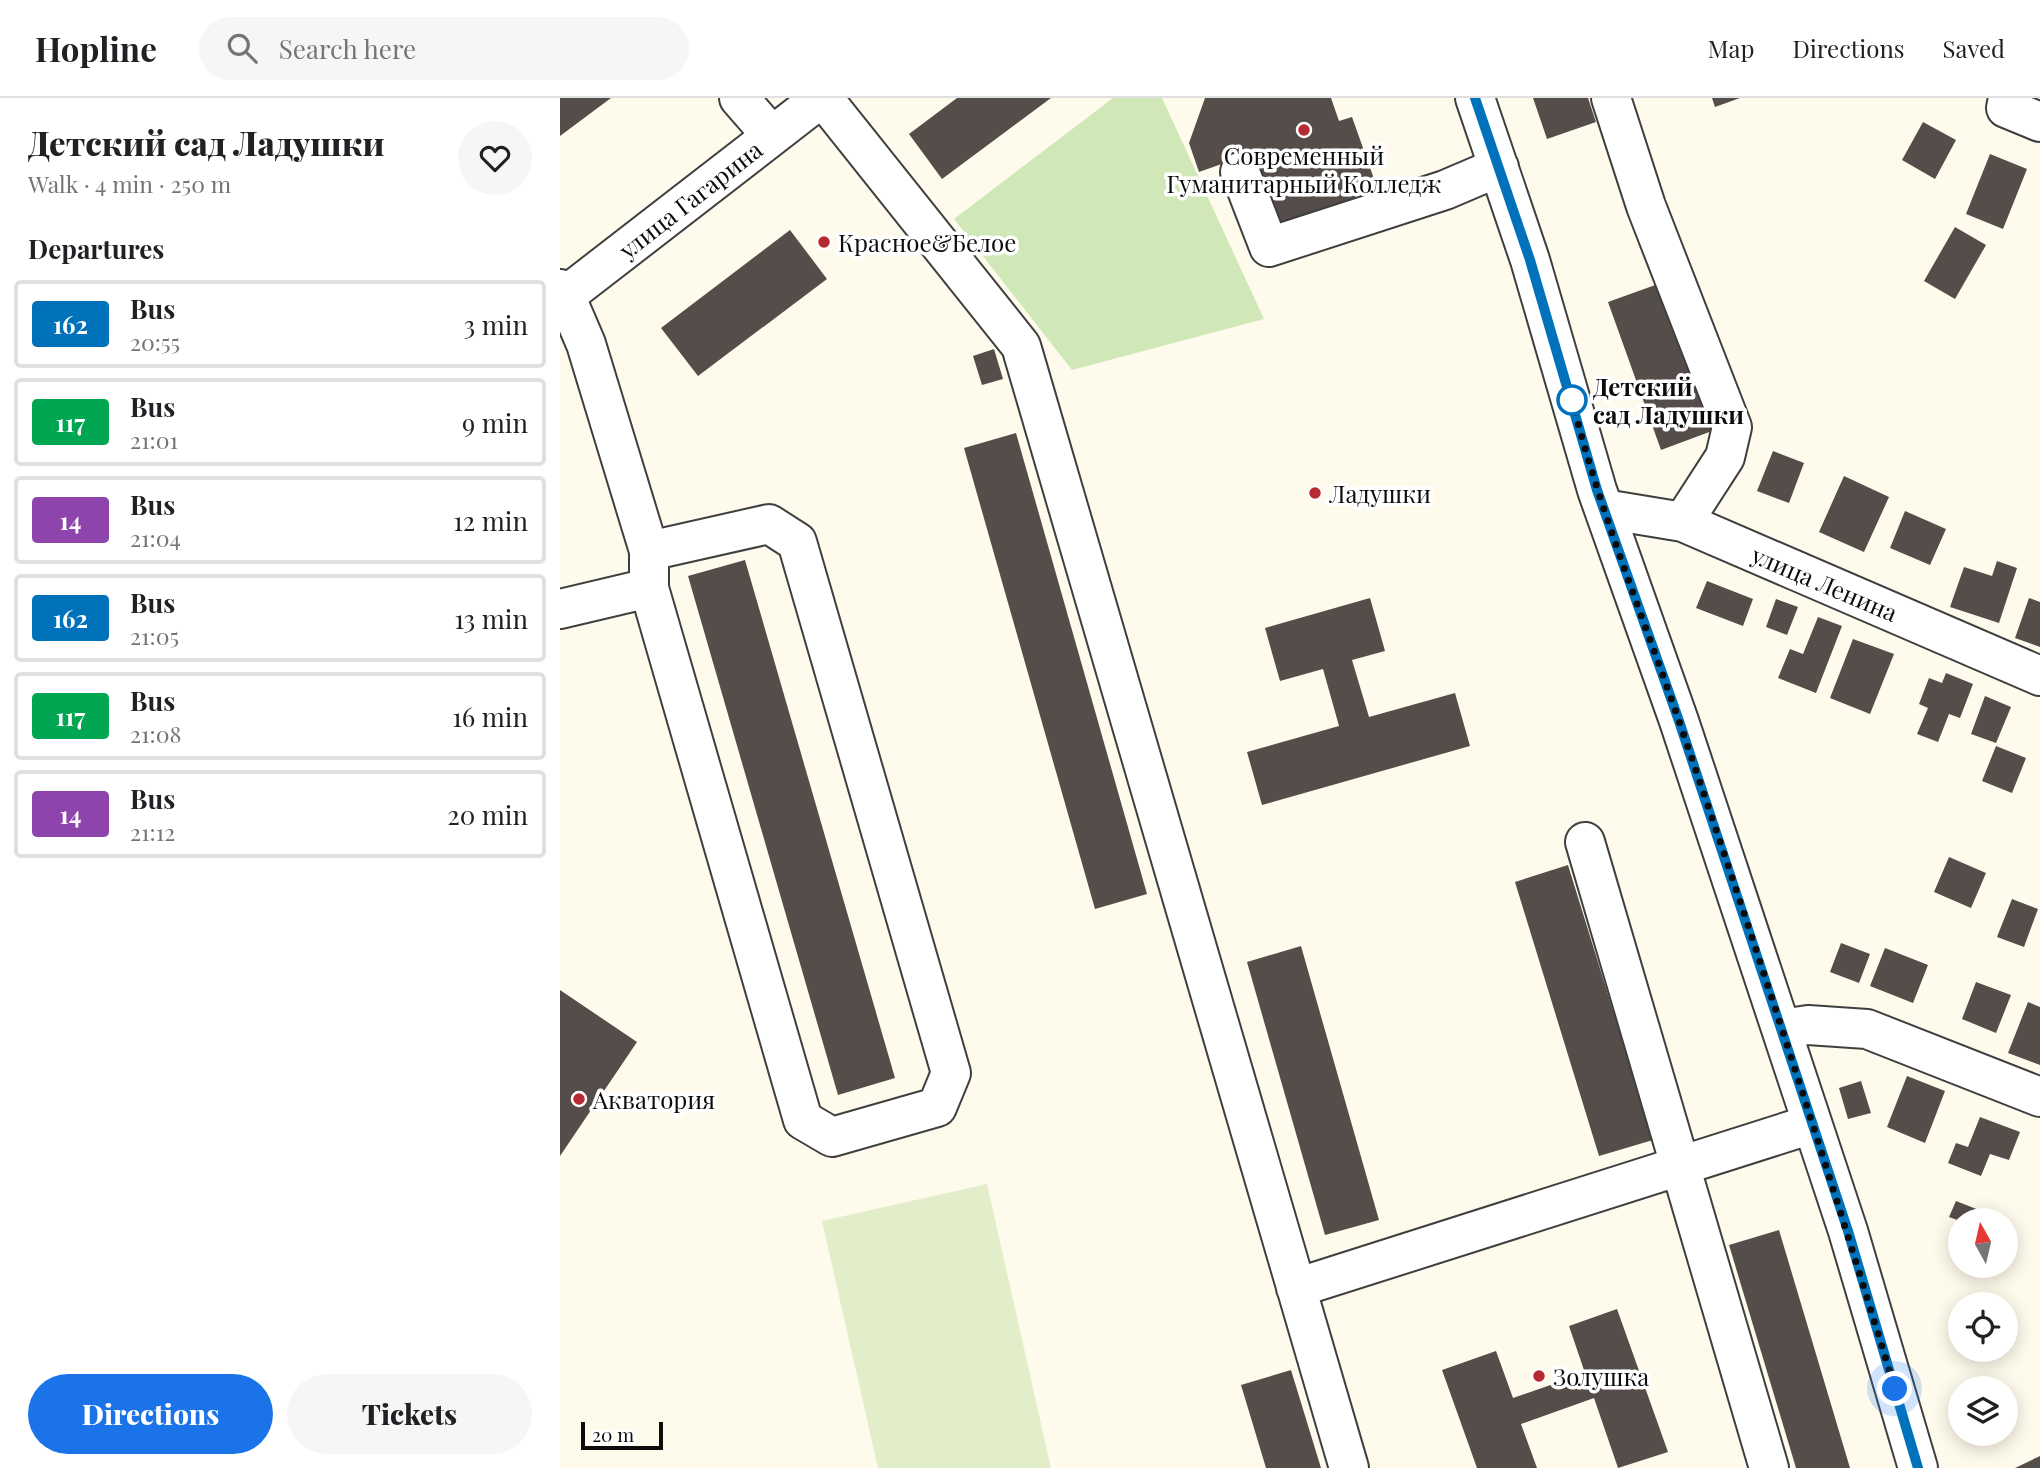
<!DOCTYPE html>
<html lang="en">
<head>
<meta charset="utf-8">
<style>
  body { margin:0; font-family:"Playfair Display",serif; background:#f6f6f6; color:#202124; height:100vh; display:flex; flex-direction:column; font-size:26px; white-space:nowrap }
  * { box-sizing:border-box; margin:0 }
  p { font-size:23px; color:#757577 }
  .icon { flex:none; width:38px; height:38px; fill:none; stroke:currentColor; stroke-width:2; stroke-linecap:round; stroke-linejoin:round }
  .map { position:relative; flex:1; overflow:hidden }
  .drawer { display:flex; flex-direction:column; background:#fff; width:560px }
  .drawer>* { flex:none }
  .badge { padding:0 14px; border-radius:5px; font-size:24px; line-height:46px }
  .needle { width:46px; rotate:352deg }
  .buttons { position:absolute; left:1388px; top:1110px; display:grid; gap:14px }
  .buttons a { display:grid; place-items:center; width:70px; height:70px; border-radius:50%; background:#fff; box-shadow:0 4px 18px #0003; font-size:35px }
  .scale { position:absolute; left:21px; bottom:18px; width:82px; box-sizing:border-box; padding-left:7px; border:4px solid #0c0c0c; border-top:0; font-size:19px; line-height:24px; white-space:nowrap; color:#0c0c0c; -webkit-text-stroke:5px #fff; paint-order:stroke }
  .you { position:absolute; width:35px; height:35px; margin:-18px; border:5px solid #fff; border-radius:50%; background:#1a73e8; box-shadow:0 0 0 10px #1a73e833 }
  .map>.badge { position:absolute; translate:-50% -50%; box-shadow:0 0 0 4px #fff }
  h2 { padding:0 28px; font-size:26px; line-height:63px }
  .round { display:grid; place-items:center; flex:none; width:74px; height:74px; border-radius:37px; background:#f6f6f6 }
  .head { display:flex; align-items:center; justify-content:space-between; height:119px; padding:0 28px }
  h1 { font-size:33px; font-weight:800; line-height:52px }
  .primary-button { display:flex; gap:14px; margin-top:auto; padding:14px 28px }
  .primary-button a { flex:1; height:80px; border-radius:42px; background:#1a73e8; color:#fff; font-size:28px; font-weight:800; line-height:80px; text-align:center }
  .primary-button a+a { background:#f6f6f6; color:#202124 }
  ul { padding:0; list-style:none }
  li { display:flex; align-items:center; gap:21px; height:88px; margin:0 14px 10px; padding:0 14px; border:4px solid #e0e0e0; border-radius:7px }
  li div { flex:1 }
  li b { display:block; font-size:26px }
  li em { font-style:normal }
  li .badge { min-width:77px; font-weight:700; text-align:center }
  header { display:flex; align-items:center; gap:42px; box-sizing:border-box; height:98px; padding:0 35px; background:#fff; border-bottom:2px solid #e0e0e0 }
  header strong { font-size:33px }
  nav { display:flex; gap:38px; margin-inline-start:auto; font-size:24px }
  .search { width:490px; height:63px; background:#f6f6f6; display:flex; align-items:center; gap:18px; box-sizing:border-box; padding:0 24px; border-radius:38px; color:#757577; font-size:26px }
  main { display:flex; flex:1; min-height:0 }
  .map>svg:first-child { display:block }
  .green { fill:#d0e7b7 }
  .pitch { fill:#e1eec9 }
  .building { fill:#544d49 }
  .lines { fill:none; stroke-linecap:round; stroke-linejoin:round }
  .minor-casing { stroke:#3f3f3f; stroke-width:42 }
  .minor { stroke:#fff; stroke-width:38 }
  .line-casing { stroke:#fff; stroke-width:16 }
  .line { stroke:#0072bc; stroke-width:10 }
  .walk { stroke:#0c0c0c; stroke-width:7; stroke-dasharray:0 12.6 }
  .poi-dot { fill:#b62a31; stroke:#fff; stroke-width:2.5 }
  .stop-dot { fill:#fff; stroke:#0072bc; stroke-width:3.5 }
  .labels { text-anchor:middle; dominant-baseline:central; stroke-width:7; stroke-linejoin:round; paint-order:stroke }
  .poi-label { font-size:24px; fill:#0c0c0c; stroke:#fff; text-anchor:start }
  .street-label { font-size:24px; fill:#0c0c0c; stroke:#fff }
  .stop-label { font-size:24px; font-weight:bold; fill:#0c0c0c; stroke:#fff; text-anchor:start }
</style>
</head>
<body>
<header>
<strong>Hopline</strong>
<div class="search"><svg class="icon" aria-label="search" viewBox="0 0 24 24"><circle cx="10" cy="10" r="6"/><path d="M15 15l6 6"/></svg>Search here</div>
<nav><a>Map</a><a>Directions</a><a>Saved</a></nav>
</header>
<main>
<section class="drawer">
<div class="head"><div><h1>Детский сад Ладушки</h1><p>Walk · 4 min · 250 m</p></div><a class="round"><svg class="icon" aria-label="heart" viewBox="0 0 24 24"><path d="M12 20l-8-8c-3-5 5-10 8-4 3-6 11-1 8 4z"/></svg></a></div>
<h2>Departures</h2>
<ul>
<li><span class="badge" style="background:#0072bc;color:#fff">162</span><div><b>Bus</b><p>20:55</p></div><em>3 min</em></li>
<li><span class="badge" style="background:#00a651;color:#fff">117</span><div><b>Bus</b><p>21:01</p></div><em>9 min</em></li>
<li><span class="badge" style="background:#8e44ad;color:#fff">14</span><div><b>Bus</b><p>21:04</p></div><em>12 min</em></li>
<li><span class="badge" style="background:#0072bc;color:#fff">162</span><div><b>Bus</b><p>21:05</p></div><em>13 min</em></li>
<li><span class="badge" style="background:#00a651;color:#fff">117</span><div><b>Bus</b><p>21:08</p></div><em>16 min</em></li>
<li><span class="badge" style="background:#8e44ad;color:#fff">14</span><div><b>Bus</b><p>21:12</p></div><em>20 min</em></li>
</ul>
<div class="primary-button"><a>Directions</a><a>Tickets</a></div>
</section>
<div class="map">
<svg width="1480" height="1370" viewBox="0 0 1480 1370">
  <rect width="100%" height="100%" fill="#fefbec"/>
  <!-- green -->
  <path class="green" d="M 553,0 L 602,0 L 704,221 L 512,272 L 394,121 Z"/>
  <!-- pitch -->
  <path class="pitch" d="M 427,1086 L 491,1370 L 318,1370 L 262,1123 Z"/>
  <!-- building -->
  <path class="building" d="M 0,0 L 51,0 L 0,38 Z
    M 397,0 L 491,0 L 382,81 L 349,36 Z
    M 645,0 L 771,0 L 779,23 L 792,19 L 818,92 L 719,127 L 693,55 L 639,74 L 629,45 Z
    M 973,0 L 1028,0 L 1036,24 L 987,41 Z
    M 1152,0 L 1180,0 L 1155,9 Z
    M 1363,24 L 1396,42 L 1375,81 L 1342,62 Z
    M 1430,56 L 1467,71 L 1443,131 L 1406,116 Z
    M 1395,129 L 1426,147 L 1395,201 L 1364,183 Z
    M 230,132 L 267,181 L 138,278 L 101,230 Z
    M 1098,186 L 1152,333 L 1101,352 L 1048,204 Z
    M 434,251 L 443,281 L 422,287 L 413,258 Z
    M 456,335 L 587,796 L 535,811 L 404,350 Z
    M 1213,353 L 1244,365 L 1229,405 L 1197,393 Z
    M 1284,378 L 1329,399 L 1304,454 L 1259,434 Z
    M 1345,413 L 1386,431 L 1370,467 L 1330,450 Z
    M 185,462 L 335,980 L 278,997 L 128,478 Z
    M 1437,463 L 1457,470 L 1439,525 L 1390,509 L 1404,469 L 1432,478 Z
    M 1147,483 L 1193,501 L 1183,528 L 1136,510 Z
    M 810,500 L 825,553 L 792,562 L 809,619 L 895,595 L 910,648 L 702,707 L 687,654 L 779,628 L 763,571 L 720,583 L 705,530 Z
    M 1469,500 L 1480,504 L 1480,549 L 1455,540 Z
    M 1216,501 L 1238,509 L 1227,537 L 1206,529 Z
    M 1258,519 L 1282,528 L 1256,595 L 1218,580 L 1230,551 L 1243,556 Z
    M 1293,541 L 1334,556 L 1310,616 L 1270,600 Z
    M 1386,575 L 1413,586 L 1400,620 L 1389,616 L 1378,644 L 1357,636 L 1368,610 L 1359,606 L 1369,580 L 1382,585 Z
    M 1425,598 L 1451,609 L 1436,645 L 1411,636 Z
    M 1436,648 L 1466,660 L 1452,695 L 1422,683 Z
    M 1389,759 L 1426,775 L 1411,810 L 1374,794 Z
    M 1008,767 L 1093,1042 L 1039,1058 L 955,784 Z
    M 1452,801 L 1478,811 L 1464,849 L 1437,839 Z
    M 1281,845 L 1310,856 L 1299,885 L 1270,874 Z
    M 741,848 L 819,1122 L 765,1137 L 687,864 Z
    M 1325,850 L 1368,867 L 1353,905 L 1310,888 Z
    M 1416,884 L 1451,897 L 1436,935 L 1402,921 Z
    M 0,892 L 77,944 L 0,1058 Z
    M 1468,904 L 1480,909 L 1480,967 L 1448,955 Z
    M 1347,978 L 1385,993 L 1365,1045 L 1327,1029 Z
    M 1301,983 L 1311,1015 L 1288,1021 L 1279,990 Z
    M 1420,1019 L 1460,1034 L 1449,1062 L 1430,1056 L 1421,1078 L 1388,1065 L 1396,1045 L 1408,1049 Z
    M 1396,1103 L 1424,1114 L 1421,1122 L 1400,1123 L 1389,1119 Z
    M 1219,1132 L 1290,1370 L 1236,1370 L 1169,1147 Z
    M 1057,1211 L 1108,1354 L 1058,1370 L 1034,1300 L 961,1326 L 977,1370 L 917,1370 L 882,1272 L 936,1253 L 953,1300 L 1025,1275 L 1009,1228 Z
    M 731,1272 L 761,1370 L 706,1370 L 681,1287 Z
    M 1480,1358 L 1480,1370 L 1455,1370 Z"/>
  <g class="lines">
    <!-- minor casing -->
    <g class="minor-casing">
      <path id="minor" d="M 179,0 L 212,38
        M 263,0 L 461,248 L 789,1370
        M 915,0 L 970,162 L 1037,392 L 1119,623 L 1288,1133 L 1358,1370
        M 1051,0 L 1086,108 L 1172,329 L 1165,359 L 1123,424
        M 1448,0 L 1446,10 L 1480,24
        M 680,74 L 709,149 L 885,92 L 939,69
        M 0,191 L 5,197 L 26,246 L 89,453 L 89,490 L 243,1022 L 272,1039 L 377,1009 L 391,975 L 237,444 L 209,426 L 89,453
        M 0,202 L 261,0
        M 1044,411 L 1123,424 L 1480,578
        M 0,511 L 89,490
        M 1025,744 L 1209,1370
        M 1221,931 L 1248,927 L 1307,931 L 1480,999
        M 736,1190 L 1252,1026"/>
    </g>
    <!-- minor -->
    <use href="#minor" class="minor"/>
  </g>
  <g class="lines">
    <!-- line casing -->
    <g class="line-casing">
      <path id="line" d="M 915,0 L 970,162 L 1037,392 L 1119,623 L 1288,1133 L 1358,1370"/>
    </g>
    <!-- line -->
    <use href="#line" class="line"/>
    <!-- walk -->
    <path class="walk" d="M 1012,302 C 1039,411 1082,516 1119,623 C 1195,844 1267,1067 1335,1291"/>
  </g>
  <!-- markers -->
  <g class="poi-dot">
    <circle cx="744" cy="32" r="7"/>
    <circle cx="264" cy="144" r="7"/>
    <circle cx="755" cy="395" r="7"/>
    <circle cx="19" cy="1001" r="7"/>
    <circle cx="979" cy="1278" r="7"/>
  </g>
  <circle class="stop-dot" cx="1012" cy="302" r="14"/>
  <g class="labels">
    <!-- poi labels -->
    <g class="poi-label">
      <text x="744" y="57" text-anchor="middle">Современный<tspan x="744" dy="28">Гуманитарный Колледж</tspan></text>
      <text x="278" y="144">Красное&amp;Белое</text>
      <text x="769" y="395">Ладушки</text>
      <text x="33" y="1001">Акватория</text>
      <text x="993" y="1278">Золушка</text>
    </g>
    <!-- street labels -->
    <g class="street-label">
      <text transform="translate(130 101) rotate(-38)">улица Гагарина</text>
      <text transform="translate(1265 485) rotate(23)">улица Ленина</text>
    </g>
    <!-- stop labels -->
    <g class="stop-label">
      <text x="1033" y="288">Детский<tspan x="1033" dy="28">сад Ладушки</tspan></text>
    </g>
  </g>
</svg>
<div class="buttons">
<a><svg class="needle" viewBox="-14 -14 28 28"><path d="M0-13l5 13h-10z" fill="#e53935"/><path d="M0 13l5-13h-10z" fill="#757577"/></svg></a>
<a><svg class="icon" aria-label="locate" viewBox="0 0 24 24"><circle cx="12" cy="12" r="6"/><path d="M12 2v4M12 18v4M2 12h4M18 12h4"/></svg></a>
<a><svg class="icon" aria-label="layers" viewBox="0 0 24 24"><path d="M12 4l9 5-9 5-9-5zM3 14l9 5 9-5"/></svg></a>
</div>
<div class="scale">20 m</div>
<div class="you" style="left:1335px;top:1291px"></div>
</div>
</main>
</body>
</html>
